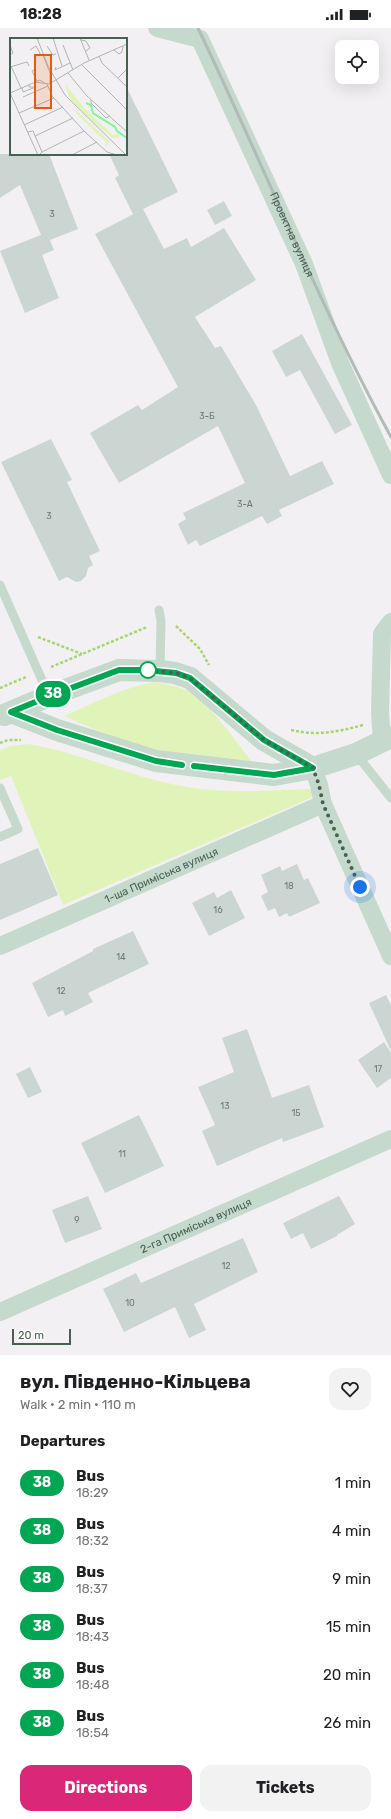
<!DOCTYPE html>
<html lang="en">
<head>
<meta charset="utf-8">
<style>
  body { margin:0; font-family:Rubik,sans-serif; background:#f2f2f2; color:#202124; height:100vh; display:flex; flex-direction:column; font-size:15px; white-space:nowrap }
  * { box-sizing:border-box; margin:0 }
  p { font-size:13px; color:#757577 }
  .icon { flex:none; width:22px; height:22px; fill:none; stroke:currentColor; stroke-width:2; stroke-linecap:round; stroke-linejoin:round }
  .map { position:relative; height:1327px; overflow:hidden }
  .side { display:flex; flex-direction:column; background:#fff; flex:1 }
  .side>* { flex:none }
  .badge { padding:0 8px; border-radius:13px; font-size:14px; line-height:26px }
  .tools { position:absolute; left:335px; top:12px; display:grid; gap:8px }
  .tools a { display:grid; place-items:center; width:44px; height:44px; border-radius:8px; background:#fff; box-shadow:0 4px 16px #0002; font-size:20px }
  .scale { position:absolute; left:12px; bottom:10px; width:59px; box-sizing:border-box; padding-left:4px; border:2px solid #466051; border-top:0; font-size:11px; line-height:14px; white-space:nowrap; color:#466051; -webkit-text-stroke:3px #fff; paint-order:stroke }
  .you { position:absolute; width:20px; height:20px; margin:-10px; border:3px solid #fff; border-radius:50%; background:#1a73e8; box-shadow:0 0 0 6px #1a73e833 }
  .map>.badge { position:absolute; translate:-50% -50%; box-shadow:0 0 0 2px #fff }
  h2 { padding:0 20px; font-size:15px; line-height:36px }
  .round { display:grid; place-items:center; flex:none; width:42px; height:42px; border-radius:12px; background:#f2f2f2 }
  .headline { display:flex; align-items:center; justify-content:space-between; height:68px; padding:0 20px }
  h1 { font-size:19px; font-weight:700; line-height:30px }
  .button { display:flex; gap:8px; margin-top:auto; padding:8px 20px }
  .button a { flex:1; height:46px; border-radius:12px; background:#db2777; color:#fff; font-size:16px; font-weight:700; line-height:46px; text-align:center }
  .button a+a { background:#f2f2f2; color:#202124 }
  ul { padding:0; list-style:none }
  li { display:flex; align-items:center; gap:12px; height:48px; padding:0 20px }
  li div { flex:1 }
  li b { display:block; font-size:15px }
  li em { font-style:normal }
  li .badge { min-width:44px; font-weight:700; text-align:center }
  .status { display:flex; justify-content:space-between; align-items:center; height:28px; padding:0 20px; background:#fff; direction:ltr }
  .status svg { height:11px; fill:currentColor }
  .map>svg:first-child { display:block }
  .green { fill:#e0f4ba }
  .building { fill:#cbd6d2 }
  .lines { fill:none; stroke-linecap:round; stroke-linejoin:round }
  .path { stroke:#a5d66e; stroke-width:2.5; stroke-dasharray:3 2; stroke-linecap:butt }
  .service { stroke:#c5d9cd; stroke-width:9 }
  .minor { stroke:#c5d9cd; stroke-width:18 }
  .tertiary { stroke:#c5d9cd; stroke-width:22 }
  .rail { stroke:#b1bbb7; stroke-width:3 }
  .line-casing { stroke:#fff; stroke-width:9 }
  .line { stroke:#00a651; stroke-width:6 }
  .walk { stroke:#466051; stroke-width:4; stroke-dasharray:0 7.2 }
  .stop-dot { fill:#fff; stroke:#00a651; stroke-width:2 }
  .labels { text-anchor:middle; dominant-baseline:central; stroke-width:3.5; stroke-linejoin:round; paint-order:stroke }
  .number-label { font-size:9px; fill:#677e71 }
  .street-label { font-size:11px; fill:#466051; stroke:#fff }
  .inset-river { fill:none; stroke:#83f697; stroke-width:2 }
  .inset-road { fill:none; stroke:#aeb6b2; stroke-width:1 }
  .view { fill:#e8590c; fill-opacity:0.15; stroke:#e8590c; stroke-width:2 }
  .inset-edge { fill:none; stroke:#466051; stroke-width:2 }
</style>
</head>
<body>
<div class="status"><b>18:28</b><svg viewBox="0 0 49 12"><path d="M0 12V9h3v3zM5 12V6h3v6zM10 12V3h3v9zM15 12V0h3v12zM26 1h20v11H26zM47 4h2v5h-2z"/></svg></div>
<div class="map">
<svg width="391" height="1327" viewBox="0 0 391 1327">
  <rect width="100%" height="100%" fill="#f3f0f3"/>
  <!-- green -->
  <path class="green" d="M 156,654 C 165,656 175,658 183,661 C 209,672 235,713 253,735 L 168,725 L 114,710 L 64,688 C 94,675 123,659 156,654 Z
    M 28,716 C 82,725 132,750 187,759 C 228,766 270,762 312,761 L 313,769 L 63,877 L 11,748 L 0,752 L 0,722 L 10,718 Z"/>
  <!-- building -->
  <path class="building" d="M 126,58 L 178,164 L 133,186 L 115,150 L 119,147 L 109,126 L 126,126 Z
    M 0,126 L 49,126 L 78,201 L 50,212 L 54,222 L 42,227 L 59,270 L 25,285 L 0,223 L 41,207 L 20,157 L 0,170 Z
    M 224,173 L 232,188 L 215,197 L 207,182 Z
    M 143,181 L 164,221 L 187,210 L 191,219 L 224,200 L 256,252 L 195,289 L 215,320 L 221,318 L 256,377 L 290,448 L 322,433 L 334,456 L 279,482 L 282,488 L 267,496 L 262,488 L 200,518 L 196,512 L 188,517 L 178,496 L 186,491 L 183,485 L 245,455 L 218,398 L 119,455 L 90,405 L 138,377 L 142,382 L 178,359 L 95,206 Z
    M 302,306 L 352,397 L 335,406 L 300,342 L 286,349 L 272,323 Z
    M 51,411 L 72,452 L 67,454 L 100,523 L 89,528 L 93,537 L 88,540 L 86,548 L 81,553 L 76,554 L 67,549 L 59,553 L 1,434 Z
    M 38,820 L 58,867 L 0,892 L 0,836 Z
    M 297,836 L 304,852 L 308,850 L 320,875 L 289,889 L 287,885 L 279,889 L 275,880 L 268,883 L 261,868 L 268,864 L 261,847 L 280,838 L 282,843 Z
    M 231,862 L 245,890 L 209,908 L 192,875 L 214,864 L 217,870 Z
    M 133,903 L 149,936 L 88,965 L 93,974 L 65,988 L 63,982 L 48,989 L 32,955 L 93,923 L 93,921 Z
    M 386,967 L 391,977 L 391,1023 L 369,975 Z
    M 247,1001 L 272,1070 L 309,1057 L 324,1099 L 283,1114 L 282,1110 L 217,1138 L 202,1103 L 215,1097 L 198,1059 L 234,1044 L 222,1010 Z
    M 384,1014 L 391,1025 L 391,1050 L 377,1060 L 358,1032 Z
    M 30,1039 L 42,1064 L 28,1070 L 16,1046 Z
    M 139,1087 L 164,1138 L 105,1165 L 81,1115 Z
    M 88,1168 L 102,1201 L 65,1215 L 52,1182 Z
    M 339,1168 L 355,1196 L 337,1207 L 337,1208 L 311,1221 L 303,1205 L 291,1211 L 283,1195 Z
    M 243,1210 L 258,1244 L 194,1276 L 206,1302 L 189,1310 L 175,1279 L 124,1304 L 103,1261 L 136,1245 L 141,1255 Z"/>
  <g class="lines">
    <!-- path -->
    <path class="path" d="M 176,598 L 200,621 L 209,637
      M 38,609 L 82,626
      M 51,639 L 147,599
      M 0,660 L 26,649
      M 291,702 C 318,708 337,704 363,697
      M 0,715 L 8,712 L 21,712"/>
    <!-- service -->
    <path class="service" d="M 0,557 L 49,668
      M 159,582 L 161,593 L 160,643
      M 356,726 L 391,770
      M 0,760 L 18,801 L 0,809"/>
    <!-- minor -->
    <g class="minor">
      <path d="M 157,0 L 200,11 L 304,236 L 340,335 L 391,447"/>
      <path d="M 382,713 L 380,685 L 382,606 L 391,594"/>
      <path d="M 313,740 L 319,757 L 323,776 L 391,928"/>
      <path id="s1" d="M 0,918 L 323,776"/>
      <path id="s2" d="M 0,1284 L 391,1111"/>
    </g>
    <!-- tertiary -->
    <path class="tertiary" d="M 11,684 L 57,702 L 156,733 L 274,747 L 313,740 L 356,726 L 391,709
      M 4,687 L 49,668 L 119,642 L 160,643 L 175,645 L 190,650 L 264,712 L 313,740"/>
    <!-- rail -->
    <path class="rail" id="s3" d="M 198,0 C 263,136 319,277 391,409"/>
  </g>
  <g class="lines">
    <!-- line casing -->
    <g class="line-casing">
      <path id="line" d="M 182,737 L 156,733 L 57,702 L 11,684 L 50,668 L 119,642 L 145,642 L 176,645 L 190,650 L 264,712 L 313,740 L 274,747 L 194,738"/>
    </g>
    <!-- line -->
    <use href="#line" class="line"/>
    <!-- walk -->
    <path class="walk" d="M 148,642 L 145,642 L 176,645 L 190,650 L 264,712 L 313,740 L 319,757 L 323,776 L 360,859"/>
  </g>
  <!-- markers -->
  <circle class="stop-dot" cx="148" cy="642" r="8"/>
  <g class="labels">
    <!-- number labels -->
    <g class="number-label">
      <text x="52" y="186">3</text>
      <text x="207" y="388">3-Б</text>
      <text x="245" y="476">3-А</text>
      <text x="49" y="488">3</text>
      <text x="289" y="858">18</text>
      <text x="218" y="882">16</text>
      <text x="121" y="929">14</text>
      <text x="61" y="963">12</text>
      <text x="378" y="1041">17</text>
      <text x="225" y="1078">13</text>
      <text x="296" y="1085">15</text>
      <text x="122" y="1126">11</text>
      <text x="77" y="1192">9</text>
      <text x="226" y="1238">12</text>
      <text x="130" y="1275">10</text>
    </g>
    <!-- street labels -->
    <g class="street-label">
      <text stroke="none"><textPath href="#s3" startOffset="227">Проектна вулиця</textPath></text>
      <text stroke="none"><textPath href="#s1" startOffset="176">1-ша Приміська вулиця</textPath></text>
      <text stroke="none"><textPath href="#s2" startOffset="214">2-га Приміська вулиця</textPath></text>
    </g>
  </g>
  <!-- overview -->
  <g transform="translate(10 10)">
    <rect width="117" height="117" fill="#f3f0f3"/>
    <path d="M 55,46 L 75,71 L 103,97 L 109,95 L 109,100 L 102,100 L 78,79 L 59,59 ZM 67,73 L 100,104 L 95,109 L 96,104 L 66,75 Z" fill="#e0f4ba"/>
    <path class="inset-river" d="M 76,65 L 81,67 L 83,75 L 105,89 L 107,93 L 117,100"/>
    <path class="inset-road" d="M 27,0 L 38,28 L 55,57 L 116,117M 43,0 L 52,28M 70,0 L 79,22M 71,2 L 76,3 L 80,10 L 76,13M 0,7 L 3,15 L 0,17M 53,7 L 63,32M 37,8 L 43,17 L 46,16M 20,12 L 26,8 L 31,17M 104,12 L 109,16 L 112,14 L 113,8M 29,16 L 33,17 L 40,35 L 40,45M 89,18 L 92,25 L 117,49M 71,26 L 117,72M 1,28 L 11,50M 0,29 L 17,24 L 19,28M 46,29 L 45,32 L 60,25M 24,32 L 22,33 L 27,43M 58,35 L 77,58 L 117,94M 108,40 L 117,31M 25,44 L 39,46 L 74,25 L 117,6M 37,46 L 42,58 L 74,93 L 97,114 L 107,117M 12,50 L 13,54 L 26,49 L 19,49 L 19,47M 0,55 L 30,42 L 36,46M 0,55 L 28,117M 13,59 L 38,48M 81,62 L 81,65 L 96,80 L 100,78M 9,75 L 44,60M 14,87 L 53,69M 18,94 L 23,93 L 32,114 L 29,117M 25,98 L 63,80M 32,114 L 74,93M 62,117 L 87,104"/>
    <path class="view" d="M 25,17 L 41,17 L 41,70 L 25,70 Z"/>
    <rect width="117" height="117" class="inset-edge"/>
  </g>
</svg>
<div class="tools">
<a><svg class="icon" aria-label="locate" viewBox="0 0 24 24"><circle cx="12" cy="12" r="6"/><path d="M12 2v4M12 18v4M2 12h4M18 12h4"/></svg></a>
</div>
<div class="scale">20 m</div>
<div class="you" style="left:360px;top:859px"></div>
<b class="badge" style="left:53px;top:666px;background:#00a651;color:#fff">38</b>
</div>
<section class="side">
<div class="headline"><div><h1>вул. Південно-Кільцева</h1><p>Walk · 2 min · 110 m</p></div><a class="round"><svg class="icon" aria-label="heart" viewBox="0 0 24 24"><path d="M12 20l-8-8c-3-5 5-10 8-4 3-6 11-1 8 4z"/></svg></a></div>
<h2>Departures</h2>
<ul>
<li><span class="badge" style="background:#00a651;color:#fff">38</span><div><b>Bus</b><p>18:29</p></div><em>1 min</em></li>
<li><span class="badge" style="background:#00a651;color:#fff">38</span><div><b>Bus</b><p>18:32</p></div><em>4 min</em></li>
<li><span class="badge" style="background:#00a651;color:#fff">38</span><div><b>Bus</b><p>18:37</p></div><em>9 min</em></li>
<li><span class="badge" style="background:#00a651;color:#fff">38</span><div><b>Bus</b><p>18:43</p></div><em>15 min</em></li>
<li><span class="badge" style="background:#00a651;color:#fff">38</span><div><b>Bus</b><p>18:48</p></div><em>20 min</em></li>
<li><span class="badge" style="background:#00a651;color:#fff">38</span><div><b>Bus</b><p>18:54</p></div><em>26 min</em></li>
</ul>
<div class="button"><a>Directions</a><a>Tickets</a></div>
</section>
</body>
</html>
